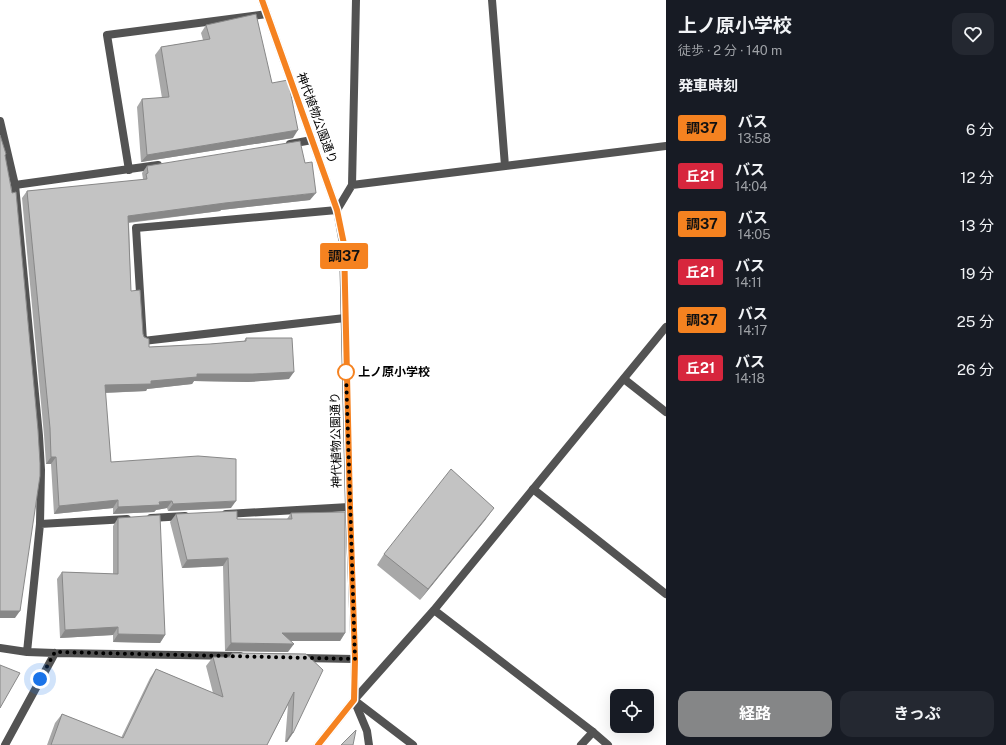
<!DOCTYPE html>
<html lang="ja">
<head>
<meta charset="utf-8">
<style>
  body { margin:0; font-family:"Public Sans","Noto Sans JP",sans-serif; background:#242831; color:#f1f3f6; height:100vh; display:flex; flex-direction:column; font-size:15px; white-space:nowrap }
  * { box-sizing:border-box; margin:0 }
  p { font-size:13px; color:#9ea1a6 }
  .icon { flex:none; width:22px; height:22px; fill:none; stroke:currentColor; stroke-width:2; stroke-linecap:round; stroke-linejoin:round }
  .map { position:relative; flex:1; overflow:hidden }
  .panel { display:flex; flex-direction:column; background:#171b24; width:340px }
  .panel>* { flex:none }
  .badge { padding:0 8px; border-radius:3px; font-size:14px; line-height:26px }
  .controls { position:absolute; left:610px; top:689px; display:grid; gap:8px }
  .controls a { display:grid; place-items:center; width:44px; height:44px; border-radius:8px; background:#171b24; box-shadow:0 4px 16px #0002; font-size:20px }
  .you { position:absolute; width:20px; height:20px; margin:-10px; border:3px solid #fff; border-radius:50%; background:#1a73e8; box-shadow:0 0 0 6px #1a73e833 }
  .map>.badge { position:absolute; translate:-50% -50%; box-shadow:0 0 0 2px #fff }
  h2 { padding:0 12px; font-size:15px; line-height:36px }
  .round { display:grid; place-items:center; flex:none; width:42px; height:42px; border-radius:12px; background:#242831 }
  .summary { display:flex; align-items:center; justify-content:space-between; height:68px; padding:0 12px }
  h1 { font-size:19px; font-weight:700; line-height:30px }
  .button { display:flex; gap:8px; margin-top:auto; padding:8px 12px }
  .button a { flex:1; height:46px; border-radius:12px; background:#858687; color:#fff; font-size:16px; font-weight:700; line-height:46px; text-align:center }
  .button a+a { background:#242831; color:#f1f3f6 }
  ul { padding:0; list-style:none }
  li { display:flex; align-items:center; gap:12px; height:48px; padding:0 12px }
  li div { flex:1 }
  li b { display:block; font-size:15px }
  li em { font-style:normal }
  li .badge { min-width:44px; font-weight:700; text-align:center }
  main { display:flex; flex:1; min-height:0 }
  .map>svg:first-child { display:block }
  .lines { fill:none; stroke-linecap:round; stroke-linejoin:round }
  .service { stroke:#535353; stroke-width:8 }
  .minor { stroke:#535353; stroke-width:8 }
  .tertiary { stroke:#535353; stroke-width:8 }
  .wall { fill:#a8a8a8 }
  .shaded-wall { fill:#888 }
  .building { fill:#c3c3c3; stroke:#888 }
  .line-casing { stroke:#fff; stroke-width:9 }
  .line { stroke:#f58220; stroke-width:6 }
  .walk { stroke:#000; stroke-width:4; stroke-dasharray:0 7.2 }
  .stop-dot { fill:#fff; stroke:#f58220; stroke-width:2 }
  .labels { text-anchor:middle; dominant-baseline:central; stroke-width:3; stroke-linejoin:round; paint-order:stroke }
  .street-label { font-size:12px; fill:#000; stroke:#fff }
  .stop-label { font-size:12px; font-weight:bold; fill:#000; stroke:#fff; text-anchor:start }
</style>
</head>
<body>
<main>
<div class="map">
<svg width="666" height="745" viewBox="0 0 666 745">
  <rect width="100%" height="100%" fill="#fff"/>
  <g class="lines">
    <!-- service -->
    <path class="service" d="M 0,121 L 15,185 L 39,436 L 41,470 L 40,524
      M 290,144 L 312,140
      M 129,170 L 107,35 L 267,14
      M 15,185 L 158,165
      M 337,210 L 136,228 L 143,341 L 345,318
      M 624,379 L 666,412
      M 533,489 L 666,594
      M 354,700 L 413,745
      M 581,745 L 593,732"/>
    <!-- minor -->
    <path class="minor" d="M 492,0 L 505,166
      M 352,185 L 666,146
      M 337,210 L 352,185 L 356,0
      M 226,514 L 349,507
      M 151,518 L 185,516
      M 434,610 L 593,732 L 608,745
      M 0,648 L 27,652 L 55,653 L 240,656
      M 27,652 L 40,524 L 127,519
      M 300,658 L 355,659
      M 5,745 L 55,653
      M 369,745 L 367,731 L 354,700 L 434,610 L 666,327"/>
    <!-- tertiary -->
    <path class="tertiary" d="M 262,0 L 337,210 L 343,244 L 349,507 L 355,659 L 354,700 L 318,745"/>
  </g>
  <!-- wall -->
  <path class="wall" d="M 206,25 L 272,83 L 293,138 L 141,162 L 137,107 L 142,99 L 162,98 L 155,55 L 161,47 L 203,40 L 201,33 Z
    M 147,166 L 310,200 L 221,210 L 220,211 L 129,223 L 131,291 L 143,334 L 149,347 L 210,344 L 244,341 L 246,338 L 289,379 L 248,382 L 194,381 L 192,384 L 147,389 L 146,391 L 105,393 L 111,462 L 231,508 L 168,511 L 167,508 L 156,510 L 154,512 L 113,514 L 113,508 L 54,514 L 51,464 L 46,464 L 44,435 L 22,198 L 27,191 L 142,180 L 143,179 L 142,173 Z
    M 291,513 L 345,633 L 340,641 L 290,641 L 288,652 L 225,651 L 223,566 L 182,568 L 170,522 L 176,514 L 237,519 L 287,519 Z
    M 118,518 L 165,635 L 160,643 L 113,642 L 113,635 L 60,638 L 57,579 L 62,572 L 113,574 L 113,526 Z
    M 486,519 L 420,600 L 377,565 L 384,554 Z
    M 232,653 L 306,654 L 293,733 L 287,742 L 285,742 L 288,705 L 267,745 L 47,745 L 55,723 L 62,714 L 121,738 L 150,678 L 156,669 L 213,693 L 206,666 L 213,657 L 229,657 Z"/>
  <!-- shaded-wall -->
  <path class="shaded-wall" d="M 298,130 L 293,138 L 141,162 L 147,155 Z
    M 316,193 L 310,200 L 221,210 L 220,211 L 123,223 L 128,216 L 225,203 Z
    M 294,372 L 289,379 L 248,382 L 194,381 L 192,384 L 147,389 L 146,391 L 99,393 L 105,385 L 151,381 L 197,374 Z
    M 51,457 L 56,457 L 51,464 L 46,464 Z
    M 118,500 L 113,508 L 54,514 L 59,506 Z
    M 172,501 L 167,508 L 156,510 L 154,512 L 113,514 L 118,507 Z
    M 236,501 L 231,508 L 168,511 L 173,504 Z
    M 494,508 L 486,519 L 420,600 L 428,589 Z
    M 228,558 L 223,566 L 182,568 L 187,560 Z
    M 0,611 L 20,611 L 15,618 L 0,618 Z
    M 118,627 L 113,635 L 60,638 L 65,630 Z
    M 282,633 L 345,633 L 340,641 L 277,641 Z
    M 118,634 L 165,635 L 160,643 L 113,642 Z
    M 231,643 L 294,644 L 288,652 L 225,651 Z
    M 292,732 L 293,733 L 287,742 L 285,742 Z"/>
  <!-- building -->
  <path class="building" d="M 256,14 L 272,83 L 288,80 L 298,130 L 147,155 L 142,99 L 169,97 L 161,47 L 210,39 L 206,25 Z
    M 0,135 L 6,154 L 5,155 L 12,193 L 16,192 L 38,430 L 40,463 L 40,476 L 20,611 L 0,611 Z
    M 300,141 L 305,163 L 312,162 L 316,193 L 225,203 L 128,216 L 131,291 L 140,290 L 143,334 L 144,337 L 149,339 L 149,347 L 210,344 L 246,341 L 246,338 L 292,338 L 294,372 L 253,374 L 197,374 L 197,377 L 151,381 L 151,384 L 105,385 L 111,462 L 198,456 L 236,459 L 236,501 L 173,504 L 172,501 L 159,502 L 160,505 L 118,507 L 118,500 L 59,506 L 56,457 L 51,457 L 50,428 L 27,191 L 147,179 L 146,174 L 148,173 L 147,166 Z
    M 451,469 L 494,508 L 428,589 L 384,554 Z
    M 237,511 L 237,519 L 292,519 L 291,513 L 345,512 L 345,633 L 282,633 L 294,644 L 231,643 L 228,558 L 187,560 L 176,514 Z
    M 160,515 L 165,635 L 118,634 L 118,627 L 65,630 L 62,572 L 118,574 L 118,518 Z
    M 232,653 L 306,654 L 323,670 L 293,733 L 292,732 L 294,692 L 267,745 L 51,745 L 62,714 L 123,738 L 156,669 L 223,697 L 213,657 L 233,657 Z
    M 0,665 L 20,673 L 0,708 Z
    M 356,730 L 353,745 L 341,745 Z"/>
  <g class="lines">
    <!-- line casing -->
    <g class="line-casing">
      <path id="line" d="M 262,0 L 337,210 L 344,244 L 350,507 L 355,659 L 354,700 L 318,745"/>
    </g>
    <!-- line -->
    <use href="#line" class="line"/>
    <!-- walk -->
    <path class="walk" d="M 40,679 L 55,652 L 355,659 L 346,372"/>
  </g>
  <!-- markers -->
  <circle class="stop-dot" cx="346" cy="372" r="8"/>
  <g class="labels">
    <!-- street labels -->
    <g class="street-label">
      <text transform="translate(317 118) rotate(70)">神代植物公園通り</text>
      <text transform="translate(336 440) rotate(-91)">神代植物公園通り</text>
    </g>
    <!-- stop labels -->
    <g class="stop-label">
      <text x="358" y="372">上ノ原小学校</text>
    </g>
  </g>
</svg>
<div class="controls">
<a><svg class="icon" aria-label="locate" viewBox="0 0 24 24"><circle cx="12" cy="12" r="6"/><path d="M12 2v4M12 18v4M2 12h4M18 12h4"/></svg></a>
</div>
<div class="you" style="left:40px;top:679px"></div>
<b class="badge" style="left:344px;top:256px;background:#f58220;color:#111">調37</b>
</div>
<section class="panel">
<div class="summary"><div><h1>上ノ原小学校</h1><p>徒歩 · 2 分 · 140 m</p></div><a class="round"><svg class="icon" aria-label="heart" viewBox="0 0 24 24"><path d="M12 20l-8-8c-3-5 5-10 8-4 3-6 11-1 8 4z"/></svg></a></div>
<h2>発車時刻</h2>
<ul>
<li><span class="badge" style="background:#f58220;color:#111">調37</span><div><b>バス</b><p>13:58</p></div><em>6 分</em></li>
<li><span class="badge" style="background:#d7263d;color:#fff">丘21</span><div><b>バス</b><p>14:04</p></div><em>12 分</em></li>
<li><span class="badge" style="background:#f58220;color:#111">調37</span><div><b>バス</b><p>14:05</p></div><em>13 分</em></li>
<li><span class="badge" style="background:#d7263d;color:#fff">丘21</span><div><b>バス</b><p>14:11</p></div><em>19 分</em></li>
<li><span class="badge" style="background:#f58220;color:#111">調37</span><div><b>バス</b><p>14:17</p></div><em>25 分</em></li>
<li><span class="badge" style="background:#d7263d;color:#fff">丘21</span><div><b>バス</b><p>14:18</p></div><em>26 分</em></li>
</ul>
<div class="button"><a>経路</a><a>きっぷ</a></div>
</section>
</main>
</body>
</html>
